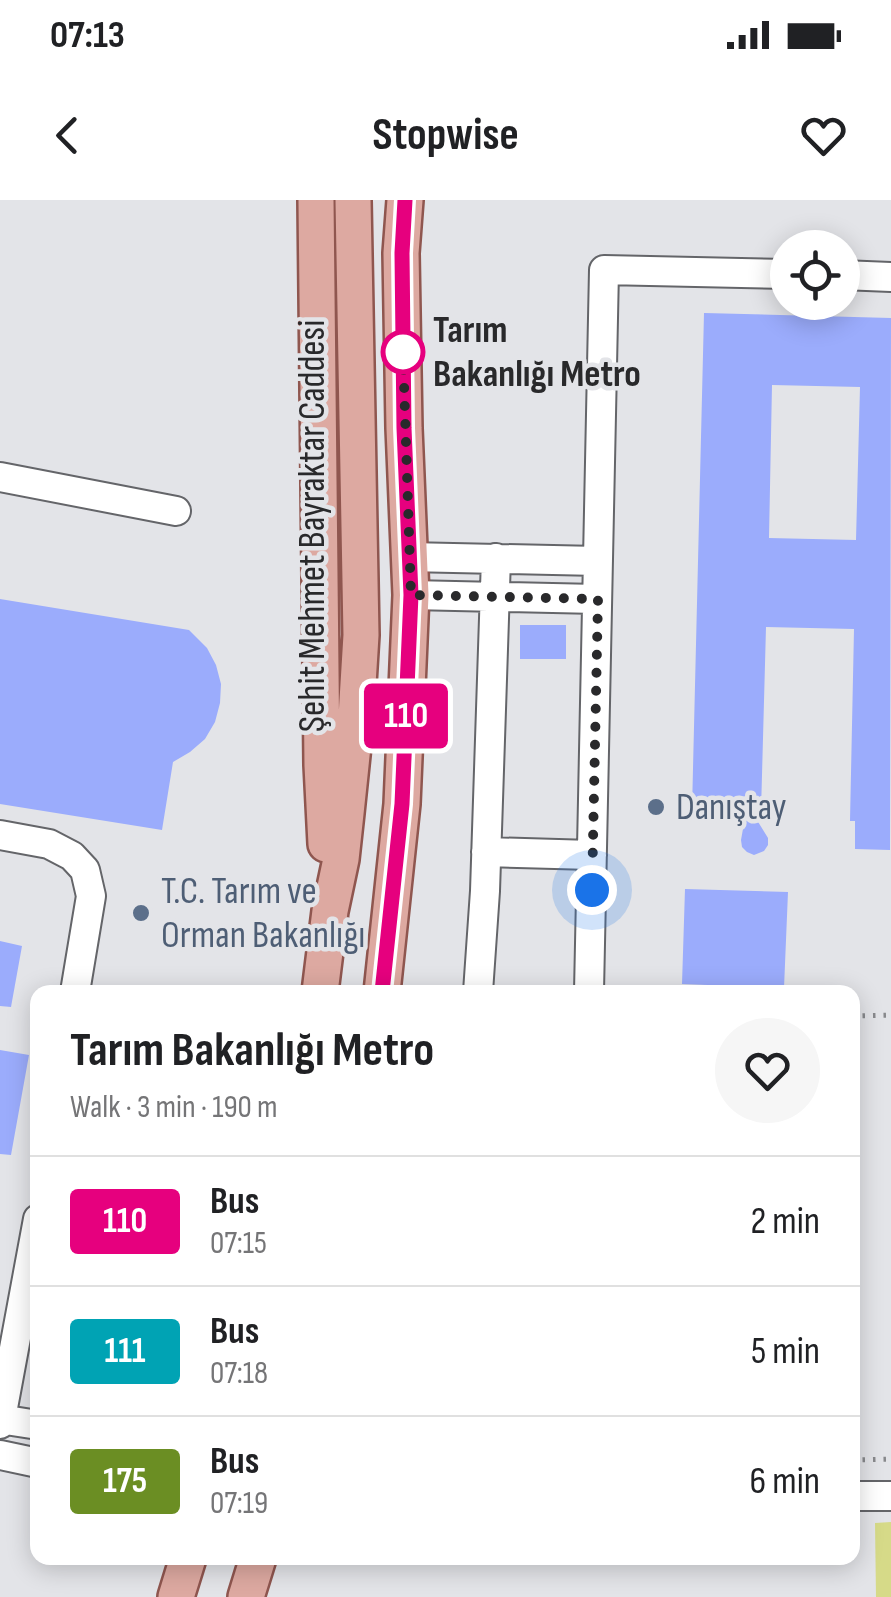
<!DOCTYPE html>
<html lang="en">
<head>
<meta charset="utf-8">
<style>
  body { margin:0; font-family:"Sofia Sans Condensed",sans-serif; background:#f6f6f6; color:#202124; height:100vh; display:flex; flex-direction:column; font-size:38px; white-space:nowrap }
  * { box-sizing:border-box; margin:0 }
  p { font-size:32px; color:#757577 }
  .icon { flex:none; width:55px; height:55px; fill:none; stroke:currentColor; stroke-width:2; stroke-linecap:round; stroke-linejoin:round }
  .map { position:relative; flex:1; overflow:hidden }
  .details { position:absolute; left:30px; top:785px; width:830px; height:580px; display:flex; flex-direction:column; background:#fff; border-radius:20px; box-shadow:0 5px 25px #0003 }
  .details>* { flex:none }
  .badge { padding:0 20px; border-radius:8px; font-size:35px; line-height:65px }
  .tools { position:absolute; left:770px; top:30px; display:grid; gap:20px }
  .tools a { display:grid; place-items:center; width:90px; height:90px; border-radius:50%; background:#fff; box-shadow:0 5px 25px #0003; font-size:50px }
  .you { position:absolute; width:50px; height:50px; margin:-25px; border:8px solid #fff; border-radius:50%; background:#1a73e8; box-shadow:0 0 0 15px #1a73e833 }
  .map>.badge { position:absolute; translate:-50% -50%; box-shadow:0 0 0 5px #fff }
  .round { display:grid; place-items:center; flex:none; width:105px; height:105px; border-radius:52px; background:#f6f6f6 }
  .summary { display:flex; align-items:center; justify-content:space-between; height:170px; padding:0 40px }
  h1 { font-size:48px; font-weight:700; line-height:75px }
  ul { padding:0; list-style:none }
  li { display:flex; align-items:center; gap:30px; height:130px; padding:0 40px; border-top:2px solid #e0e0e0 }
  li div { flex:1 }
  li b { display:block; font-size:38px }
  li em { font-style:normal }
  li .badge { min-width:110px; font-weight:700; text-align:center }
  .status { display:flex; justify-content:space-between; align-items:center; height:70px; padding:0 50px; background:#fff; direction:ltr }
  .status svg { height:28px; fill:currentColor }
  header { display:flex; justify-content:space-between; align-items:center; height:130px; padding:0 40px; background:#fff; font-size:45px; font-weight:700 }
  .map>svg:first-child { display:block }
  .pitch { fill:#d6da88 }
  .building { fill:#9bacfc; fill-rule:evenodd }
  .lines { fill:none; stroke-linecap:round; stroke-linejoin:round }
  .minor-casing { stroke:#646569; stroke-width:32 }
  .major-casing { stroke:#8f564f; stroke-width:40 }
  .path { stroke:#88898c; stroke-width:5; stroke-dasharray:2.5 8; stroke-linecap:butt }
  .minor { stroke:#fff; stroke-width:28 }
  .major { stroke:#dda9a1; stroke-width:35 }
  .line-casing { stroke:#fff; stroke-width:22 }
  .line { stroke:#e6007e; stroke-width:15 }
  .walk { stroke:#29292b; stroke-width:10; stroke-dasharray:0 18 }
  .stop-dot { fill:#fff; stroke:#e6007e; stroke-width:5 }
  .service-dot { fill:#5c6f8a; stroke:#e3e4e8; stroke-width:4 }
  .labels { text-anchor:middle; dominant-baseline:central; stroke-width:9; stroke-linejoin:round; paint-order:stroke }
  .stop-label { font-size:38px; font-weight:bold; fill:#29292b; stroke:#e3e4e8; text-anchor:start }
  .street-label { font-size:38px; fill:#29292b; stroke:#e3e4e8 }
  .service-label { font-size:38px; fill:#4e5e75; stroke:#e3e4e8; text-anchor:start }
</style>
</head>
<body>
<div class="status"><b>07:13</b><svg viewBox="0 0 49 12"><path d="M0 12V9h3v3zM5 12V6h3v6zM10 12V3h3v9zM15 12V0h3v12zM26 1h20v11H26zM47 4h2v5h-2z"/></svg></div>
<header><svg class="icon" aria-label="back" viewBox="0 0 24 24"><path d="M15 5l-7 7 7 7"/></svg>Stopwise<svg class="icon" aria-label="heart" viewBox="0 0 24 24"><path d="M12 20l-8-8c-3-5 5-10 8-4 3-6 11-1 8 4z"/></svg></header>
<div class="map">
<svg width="891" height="1397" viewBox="0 0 891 1397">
  <rect width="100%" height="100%" fill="#e3e4e8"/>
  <!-- pitch -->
  <path class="pitch" d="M 891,1322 L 891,1397 L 876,1397 L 875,1323 Z"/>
  <!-- building -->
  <path class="building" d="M 704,113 L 891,118 L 890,650 L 855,649 L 855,621 L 850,621 L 854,429 L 766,427 L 761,612 L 752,612 L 768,638 L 768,645 L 764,651 L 754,655 L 747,652 L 742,647 L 741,640 L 746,612 L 692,610 ZM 772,185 L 860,187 L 856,340 L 769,338 Z
    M 0,399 L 189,430 L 207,448 L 216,465 L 221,484 L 220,503 L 215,522 L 205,539 L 190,552 L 173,562 L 162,630 L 0,604 Z
    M 520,425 L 566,425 L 566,459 L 520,459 Z
    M 685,689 L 788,692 L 784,788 L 682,784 Z
    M 0,741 L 22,746 L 11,807 L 0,806 Z
    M 0,850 L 29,855 L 11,955 L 0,954 Z"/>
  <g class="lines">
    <!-- minor casing -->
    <g class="minor-casing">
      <path id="minor" d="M 842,75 L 891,77
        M 0,277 L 176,311
        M 408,357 L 598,361
        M 411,395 L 597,399
        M 0,635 L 49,644 L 72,656 L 85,670 L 91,696 L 75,792
        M 486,652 L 592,655
        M 478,792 L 485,691 L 496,358
        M 589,792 L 604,70 L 788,74
        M 0,1219 L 38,1225
        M 0,1224 L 38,1019
        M 0,1255 L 38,1263
        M 852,1296 L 891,1296"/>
    </g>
    <!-- major casing -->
    <g class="major-casing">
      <path id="major" d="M 316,0 L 322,565 L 326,644
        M 320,792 L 330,711 L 341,659 L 346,613 L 356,517 L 361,435 L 353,0
        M 382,792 L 402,604 L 411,395 L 404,228 L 401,53 L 405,0
        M 176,1397 L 188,1358
        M 246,1397 L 258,1358"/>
    </g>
    <!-- path -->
    <path class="path" d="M 852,816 L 891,815
      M 852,1260 L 891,1259"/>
    <!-- minor -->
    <use href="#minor" class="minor"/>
    <!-- major -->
    <use href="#major" class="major"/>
  </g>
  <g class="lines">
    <!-- line casing -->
    <g class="line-casing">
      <path id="line" d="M 382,792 L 402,604 L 411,395 L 404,228 L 402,53 L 405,0"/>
    </g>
    <!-- line -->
    <use href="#line" class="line"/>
    <!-- walk -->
    <path class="walk" d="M 403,152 L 411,395 L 598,399 L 592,690"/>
  </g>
  <!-- markers -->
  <circle class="stop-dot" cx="403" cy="152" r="20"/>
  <g class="service-dot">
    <circle cx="656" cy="607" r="10"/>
    <circle cx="141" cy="713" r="10"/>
  </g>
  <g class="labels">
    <!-- stop labels -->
    <g class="stop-label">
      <text x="433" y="130">Tarım<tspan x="433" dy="44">Bakanlığı Metro</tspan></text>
    </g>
    <!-- street labels -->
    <g class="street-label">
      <text transform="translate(312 326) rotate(-90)">Şehit Mehmet Bayraktar Caddesi</text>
    </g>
    <!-- service labels -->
    <g class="service-label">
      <text x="676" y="607">Danıştay</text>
      <text x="161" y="691">T.C. Tarım ve<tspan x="161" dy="44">Orman Bakanlığı</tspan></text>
    </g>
  </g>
</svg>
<div class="tools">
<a><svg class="icon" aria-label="locate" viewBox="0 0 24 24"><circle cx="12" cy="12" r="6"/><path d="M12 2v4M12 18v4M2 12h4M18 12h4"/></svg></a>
</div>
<div class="you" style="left:592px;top:690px"></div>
<b class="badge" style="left:406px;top:516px;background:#e6007e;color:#fff">110</b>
<section class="details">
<div class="summary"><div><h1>Tarım Bakanlığı Metro</h1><p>Walk · 3 min · 190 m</p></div><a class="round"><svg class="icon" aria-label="heart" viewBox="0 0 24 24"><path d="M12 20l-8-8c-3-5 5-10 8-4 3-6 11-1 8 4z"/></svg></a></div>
<ul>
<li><span class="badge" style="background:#e6007e;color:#fff">110</span><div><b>Bus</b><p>07:15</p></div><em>2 min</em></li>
<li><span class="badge" style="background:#00a3b4;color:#fff">111</span><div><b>Bus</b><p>07:18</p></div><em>5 min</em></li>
<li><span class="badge" style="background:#6b8e23;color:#fff">175</span><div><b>Bus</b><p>07:19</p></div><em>6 min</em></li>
</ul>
</section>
</div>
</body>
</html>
